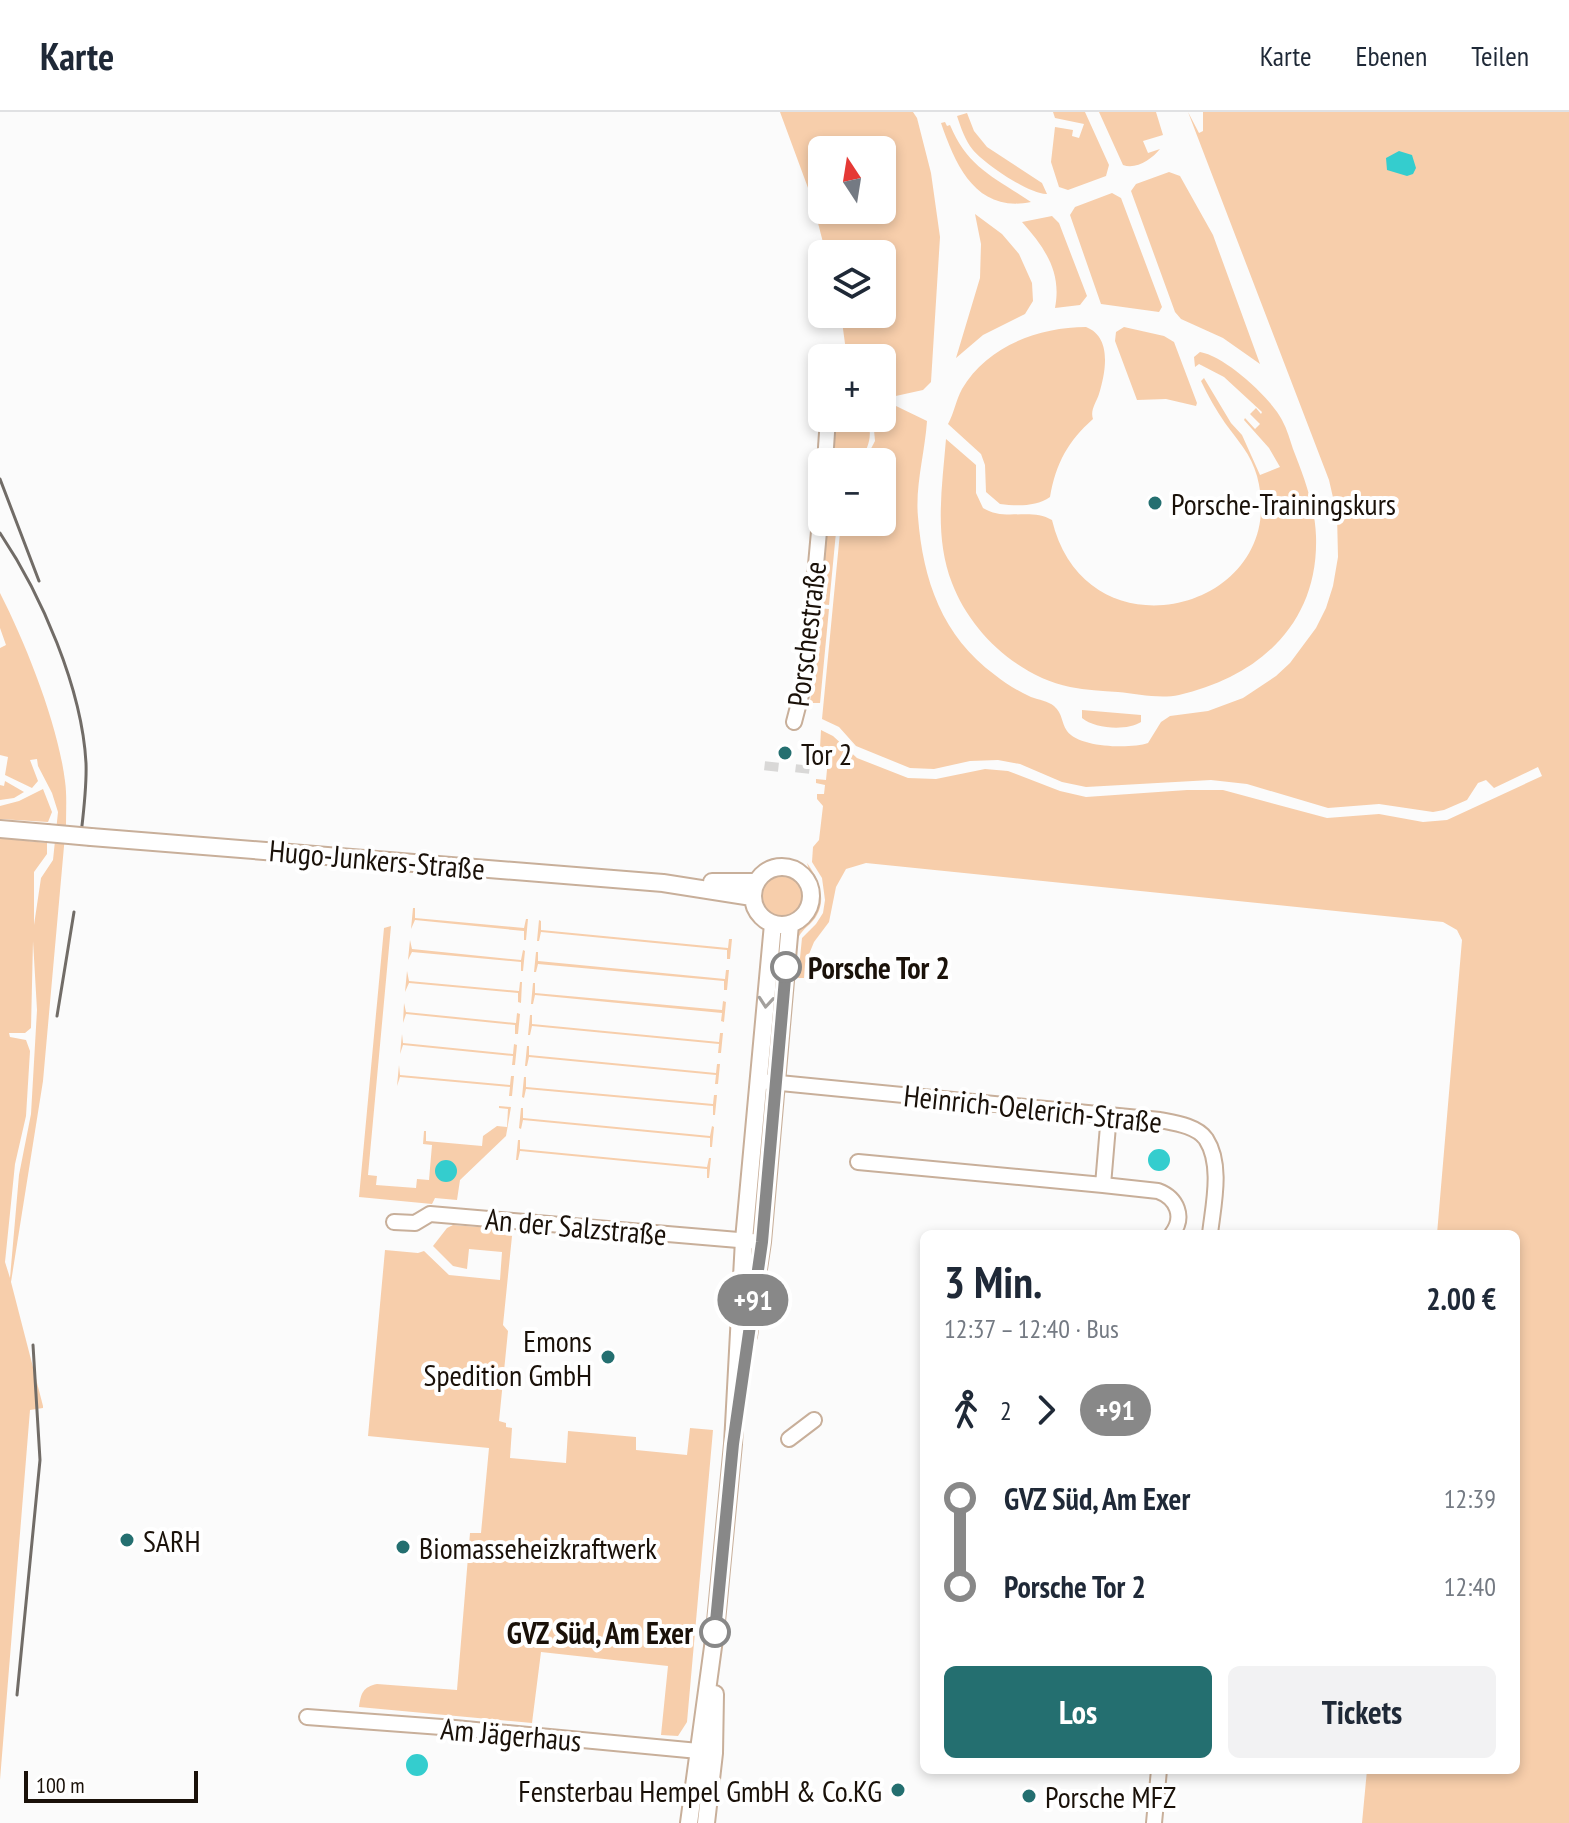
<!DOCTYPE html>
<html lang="de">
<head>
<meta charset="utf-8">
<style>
  body { margin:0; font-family:"PT Sans Narrow",sans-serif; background:#f2f2f3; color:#1f2937; height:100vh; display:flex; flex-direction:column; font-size:30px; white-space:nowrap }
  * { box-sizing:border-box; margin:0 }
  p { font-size:26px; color:#747a83 }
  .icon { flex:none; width:44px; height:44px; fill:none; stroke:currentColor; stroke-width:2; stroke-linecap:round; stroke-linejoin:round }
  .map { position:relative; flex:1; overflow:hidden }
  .details { position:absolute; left:920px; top:1118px; width:600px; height:544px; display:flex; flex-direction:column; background:#fff; border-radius:12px; box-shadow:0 4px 12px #0003 }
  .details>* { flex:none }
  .badge { padding:0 16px; border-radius:26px; font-size:28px; line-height:52px }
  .needle { width:52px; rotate:348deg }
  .fabs { position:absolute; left:808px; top:24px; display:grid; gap:16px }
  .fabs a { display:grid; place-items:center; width:88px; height:88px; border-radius:12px; background:#fff; box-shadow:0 4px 12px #0003; font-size:40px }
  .scale { position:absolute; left:24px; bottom:20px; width:174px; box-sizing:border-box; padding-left:8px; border:4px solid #1a1109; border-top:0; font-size:22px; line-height:28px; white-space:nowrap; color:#1a1109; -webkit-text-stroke:6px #fff; paint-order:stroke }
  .map>.badge { position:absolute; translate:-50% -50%; box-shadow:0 0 0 4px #fff }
  .legs { display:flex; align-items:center; gap:12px; height:88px; padding:0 24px; font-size:26px }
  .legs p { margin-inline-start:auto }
  .overview { display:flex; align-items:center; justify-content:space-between; height:136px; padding:0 24px }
  h1 { font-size:44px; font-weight:700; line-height:60px }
  .button { display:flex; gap:16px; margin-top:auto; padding:16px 24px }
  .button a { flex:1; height:92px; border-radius:12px; background:#246f70; color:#fff; font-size:32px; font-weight:700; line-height:92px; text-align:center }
  .button a+a { background:#f2f2f3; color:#1f2937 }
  ul { padding:0 24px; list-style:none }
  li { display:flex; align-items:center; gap:28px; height:88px; font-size:30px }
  li i { display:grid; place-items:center; width:12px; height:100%; margin:0 10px; background:currentColor }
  li i::after { content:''; width:20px; height:20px; margin:-10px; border:6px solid; border-radius:50%; background:#fff }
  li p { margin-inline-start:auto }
  li:first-child i { background:linear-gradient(#0000 50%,currentColor 0) }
  li:last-child i { background:linear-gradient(currentColor 50%,#0000 0) }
  header { display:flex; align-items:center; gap:48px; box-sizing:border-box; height:112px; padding:0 40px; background:#fff; border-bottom:2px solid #e0e1e3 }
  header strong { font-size:38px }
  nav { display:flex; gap:44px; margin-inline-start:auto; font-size:28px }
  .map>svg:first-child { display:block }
  .green { fill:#f7ceab; fill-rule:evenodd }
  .water { fill:#34cdce }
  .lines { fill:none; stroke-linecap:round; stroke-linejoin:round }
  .minor-tunnel { stroke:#d9d8d7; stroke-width:14; stroke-dasharray:14 7; stroke-linecap:butt }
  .minor-casing { stroke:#c8af9a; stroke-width:18 }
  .tertiary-casing { stroke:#c8af9a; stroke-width:20 }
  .minor { stroke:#fff; stroke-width:14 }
  .tertiary { stroke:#fff; stroke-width:16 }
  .rail { stroke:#716c67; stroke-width:3 }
  .tertiary-bridge-casing { stroke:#c8af9a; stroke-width:20; stroke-linecap:butt }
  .tertiary-bridge { stroke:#fff; stroke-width:16 }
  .oneway { stroke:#a3a09d }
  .line-1-casing { stroke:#fff; stroke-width:18 }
  .line-1 { stroke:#888; stroke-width:12 }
  .poi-dot { fill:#246f70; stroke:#fff; stroke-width:3 }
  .stop-1-dot { fill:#fff; stroke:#888; stroke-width:4 }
  .labels { text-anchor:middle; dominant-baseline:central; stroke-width:8; stroke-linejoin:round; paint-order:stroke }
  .poi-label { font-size:30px; fill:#1a1109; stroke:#fff; text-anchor:start }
  .street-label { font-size:30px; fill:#1a1109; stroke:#fff }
  .stop-label { font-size:30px; font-weight:bold; fill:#1a1109; stroke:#fff; text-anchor:start }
</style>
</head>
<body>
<header>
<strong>Karte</strong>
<nav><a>Karte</a><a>Ebenen</a><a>Teilen</a></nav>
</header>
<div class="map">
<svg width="1569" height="1711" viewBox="0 0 1569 1711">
  <rect width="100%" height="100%" fill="#fbfbfb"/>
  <!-- green -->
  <path class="green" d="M 780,0 L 913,0 L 917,6 L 931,61 L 940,125 L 931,270 L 923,278 L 882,287 L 882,246 L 847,246 L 848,243 L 867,241 L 875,243 L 877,233 L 870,232 L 868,237 L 846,239 L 841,202 L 882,202 L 882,142 L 826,142 L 811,84 ZM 822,38 L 882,38 L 882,98 L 822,98 Z
    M 1053,0 L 1085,0 L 1109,53 L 1106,64 L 1068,78 L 1059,75 L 1051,50 L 1055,15 L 1073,18 L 1072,24 L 1079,26 L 1084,12 L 1055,6 Z
    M 1099,0 L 1156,0 L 1163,23 L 1143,29 L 1148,41 L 1160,37 C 1152,47 1136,58 1123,53 Z
    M 1188,0 L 1199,21 L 1203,19 L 1203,0 L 1569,0 L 1569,1711 L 1362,1711 L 1367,1658 L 1516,1658 L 1516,1122 L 1437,1122 L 1462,828 L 1457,818 L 1443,810 L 866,751 L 846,757 L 836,775 L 829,810 L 814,830 L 805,852 L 804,866 L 798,866 L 802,826 L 816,812 L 823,801 L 825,788 L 822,766 L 812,750 L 813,735 L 819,728 L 823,694 L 817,687 L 817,682 L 824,682 L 825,673 L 816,671 L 816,667 L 826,668 L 829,637 L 820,636 L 821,618 L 833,624 L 857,646 L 908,666 L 936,667 L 985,657 L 1008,659 L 1060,679 L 1086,685 L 1187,678 L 1223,678 L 1327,706 L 1379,702 L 1423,710 L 1447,708 L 1542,664 L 1538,655 L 1494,676 L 1486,668 L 1478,671 L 1467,688 L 1444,698 L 1433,700 L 1379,692 L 1328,696 L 1247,672 L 1211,668 L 1086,675 L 1062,670 L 1020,652 L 998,648 L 970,649 L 934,657 L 910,656 L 856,634 L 839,615 L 822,607 L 841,410 L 882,410 L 882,350 L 864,350 L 875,329 L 873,307 L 882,306 L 882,299 L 896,294 L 927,309 C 925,340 915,374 918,405 C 923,468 942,524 995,563 C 1006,572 1018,579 1031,585 C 1039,588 1048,589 1054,594 C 1063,602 1061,610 1067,619 C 1079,636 1131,637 1148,631 L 1161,610 L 1170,604 L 1208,599 L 1243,586 L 1276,564 L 1290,551 L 1316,516 L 1326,496 L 1333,474 L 1338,445 L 1337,403 L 1329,368 Z
    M 967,1 L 974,19 L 987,35 L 1042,71 L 1047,82 C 1030,83 985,52 973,38 C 965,28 961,16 957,4 Z
    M 945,10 L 947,14 L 950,13 C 968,56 994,65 1031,90 C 977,101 956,55 941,11 Z
    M 1169,60 L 1180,64 L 1213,123 L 1260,252 L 1223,226 L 1181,207 L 1175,200 L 1131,79 L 1136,72 Z
    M 1112,81 L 1121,86 L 1162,195 L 1159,200 L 1101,192 L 1070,103 L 1075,95 Z
    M 975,102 L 1002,122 L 1019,142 L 1032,171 L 1033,189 L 1025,202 L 983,223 L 956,246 L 980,166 L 981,132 Z
    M 1052,104 L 1059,111 L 1087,184 L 1080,193 L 1055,196 C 1062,160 1045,136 1022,110 Z
    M 1086,215 C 1112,225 1106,259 1099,282 C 1096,291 1090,298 1093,307 C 1068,329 1056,351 1050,385 C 1036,395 1016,394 1000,392 L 986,380 L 985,353 L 981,342 L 948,312 C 954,301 956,288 962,277 C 986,235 1038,215 1086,215 Z
    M 1124,215 L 1164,224 L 1174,230 L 1197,291 L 1196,294 L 1166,287 L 1137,288 L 1115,229 L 1116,220 Z
    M 1200,240 C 1225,244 1271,286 1282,308 C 1287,317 1290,328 1293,337 C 1304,365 1315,394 1316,424 C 1319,512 1258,565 1179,583 C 1160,587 1137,582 1118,580 C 1102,579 1086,578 1070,575 C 1018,564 971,521 952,471 C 934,424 942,376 946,327 L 976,353 L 976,381 L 983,396 C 1005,410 1030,395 1052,408 C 1086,552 1293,498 1257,364 C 1251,342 1238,329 1225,311 C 1216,298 1208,284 1201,269 L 1204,266 L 1231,311 L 1242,323 L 1260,363 L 1280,355 L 1269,336 L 1244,308 L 1245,306 L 1255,317 L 1260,312 L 1250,302 L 1256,296 L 1261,302 L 1262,300 L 1224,265 L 1199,252 L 1195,255 L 1194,245 Z
    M 863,306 L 867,306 C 873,324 869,335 859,350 L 833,350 L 836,315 Z
    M 827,410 L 837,410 L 829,493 L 819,492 Z
    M 0,481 C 26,532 58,612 65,669 C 67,683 66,698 66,712 L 43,969 L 11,1170 L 43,1294 L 43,1296 L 30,1298 L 0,1668 L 0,726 L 47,731 L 47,742 L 34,760 L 34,813 L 41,766 L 53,748 L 58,700 L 52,681 L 38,654 L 37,647 L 30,648 L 38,669 L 32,676 L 5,663 L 8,645 L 0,643 L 0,536 L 6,533 L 0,516 ZM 33,829 L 37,898 L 31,1002 L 19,1063 L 10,1166 L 5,1150 L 15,1052 L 26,1004 L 30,939 L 26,928 L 10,925 L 9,921 L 25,921 L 31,916 Z
    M 819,496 L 829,497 L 820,591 L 810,591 Z
    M 1082,598 L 1141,603 L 1141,610 C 1127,619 1095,617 1082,606 Z
    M 5,669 L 24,680 L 14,686 L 0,688 L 0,673 L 4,674 Z
    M 43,677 L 52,700 L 48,710 L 0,707 L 0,694 L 19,689 Z
    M 807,751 C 821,770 829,793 810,812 C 802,819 798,823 796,834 L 796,820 L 813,803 L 818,787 Z
    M760 784a22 22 0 1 1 44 0a22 22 0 1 1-44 0Z
    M 413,796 L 415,796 L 415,806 L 524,816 L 526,807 L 528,807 L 526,828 L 524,828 L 524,819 L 415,808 L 411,817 Z
    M 539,808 L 541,809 L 541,818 L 728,836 L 729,827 L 732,827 L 730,847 L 727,847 L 727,838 L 541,820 L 539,829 L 537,829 Z
    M 391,814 L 368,1063 L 377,1064 L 376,1073 L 416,1076 L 417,1067 L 429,1068 L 432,1033 L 423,1032 L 424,1019 L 426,1019 L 426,1029 L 482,1034 L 483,1024 L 497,1014 L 507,1015 L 508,997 L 499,996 L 499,994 L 511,995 L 506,1024 L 460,1068 L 457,1088 L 435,1086 L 432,1092 L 359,1085 L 384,816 Z
    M 410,828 L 412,837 L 521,848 L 523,838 L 525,839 L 523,859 L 521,859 L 521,850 L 412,840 L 408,848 Z
    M 536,840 L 538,840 L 538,849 L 725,867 L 726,858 L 729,858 L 727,878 L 724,878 L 724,869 L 538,852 L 536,860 L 534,860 Z
    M 407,859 L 409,869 L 519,879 L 520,870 L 522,870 L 521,891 L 518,890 L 518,881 L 409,871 L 405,880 Z
    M 533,871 L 535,871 L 535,881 L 722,898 L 723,889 L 726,890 L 724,910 L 721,909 L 722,901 L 535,883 L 533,892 L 531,892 Z
    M 404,891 L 406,900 L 516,911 L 517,901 L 520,902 L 518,922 L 515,922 L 515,913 L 406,902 L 403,911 Z
    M 530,903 L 532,903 L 532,912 L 719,930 L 720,921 L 723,921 L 721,941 L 718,941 L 719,932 L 532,914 L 530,923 L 528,923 Z
    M 402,922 L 403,931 L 513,942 L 514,932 L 517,933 L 515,953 L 512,953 L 513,944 L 403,933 L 400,942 Z
    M 527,934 L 529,934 L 529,943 L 716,961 L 717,952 L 720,952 L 718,972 L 715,972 L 716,963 L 529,945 L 527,954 L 525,954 Z
    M 399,953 L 400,963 L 510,973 L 511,964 L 514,964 L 512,984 L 509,984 L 510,975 L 400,965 L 397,974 Z
    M 524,965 L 526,965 L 526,975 L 713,992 L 714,983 L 717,983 L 715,1003 L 713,1003 L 713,994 L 526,977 L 524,986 L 522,985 Z
    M 521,996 L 523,996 L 523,1006 L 710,1024 L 712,1014 L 714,1015 L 712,1035 L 710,1035 L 710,1026 L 523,1008 L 521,1017 L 519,1016 Z
    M 518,1028 L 520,1028 L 520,1037 L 707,1055 L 709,1046 L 711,1046 L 709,1066 L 707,1066 L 707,1057 L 520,1039 L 518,1048 L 516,1048 Z
    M 453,1113 L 504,1117 L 512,1124 L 503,1213 L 508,1219 L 499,1309 L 506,1311 L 506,1315 L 512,1316 L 510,1346 L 566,1351 L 568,1319 L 636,1325 L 636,1338 L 687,1343 L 690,1316 L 713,1318 L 687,1610 L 678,1624 L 661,1623 L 668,1554 L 541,1540 L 532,1611 L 359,1595 C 361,1581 363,1575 377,1572 L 457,1578 L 470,1421 L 481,1421 L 489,1336 L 368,1324 L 385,1138 L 418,1141 L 424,1139 L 449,1163 L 500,1168 L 502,1140 L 469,1137 L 467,1157 L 453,1154 L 433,1134 L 447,1116 Z"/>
  <!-- water -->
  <path class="water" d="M 1399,39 L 1412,43 L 1416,56 L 1413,62 L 1407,64 L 1387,58 L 1386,46 Z
    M1148 1048a11 11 0 1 1 22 0a11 11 0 1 1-22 0Z
    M435 1059a11 11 0 1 1 22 0a11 11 0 1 1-22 0Z
    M406 1653a11 11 0 1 1 22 0a11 11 0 1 1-22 0Z"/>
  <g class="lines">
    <!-- minor-tunnel -->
    <path class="minor-tunnel" d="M 771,659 L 772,650
      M 802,661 L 803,653"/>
    <!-- minor casing -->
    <g class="minor-casing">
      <path id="minor" d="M 825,350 L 828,306
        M 794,610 L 806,564 L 822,386
        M 759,969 L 1160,1008 C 1175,1011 1197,1014 1206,1027 C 1223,1053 1213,1094 1210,1122
        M 858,1050 L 1103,1073 L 1109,1002
        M 1103,1073 L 1158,1079 C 1177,1086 1185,1105 1172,1122
        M 394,1110 L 415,1111 L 430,1102 L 762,1130
        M 789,1327 L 814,1308
        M 307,1605 L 455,1616 L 709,1640
        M 1154,1711 L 1159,1658"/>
    </g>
    <!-- tertiary casing -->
    <g class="tertiary-casing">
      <path id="tertiary" d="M 0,717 L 47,721
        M 91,725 L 663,771 L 752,785
        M753 784a29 29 0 1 1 58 0a29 29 0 1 1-58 0Z
        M 712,770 L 756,770
        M 748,1224 L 762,1130 L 790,812
        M 689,1711 L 715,1520 L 733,1332 L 744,1128 L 773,812
        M 706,1711 L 714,1641 L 715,1582"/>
    </g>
    <!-- minor -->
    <use href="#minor" class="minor"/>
    <!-- tertiary -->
    <use href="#tertiary" class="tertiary"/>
    <!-- rail -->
    <path class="rail" d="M 0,367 L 39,469
      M 0,421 C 41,482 82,576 86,651 C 87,677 83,704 80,731
      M 57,904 L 74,800
      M 17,1583 L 40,1348 L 33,1233"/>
    <!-- tertiary-bridge casing -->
    <g class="tertiary-bridge-casing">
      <path id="tertiary-bridge" d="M 47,721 L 91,725"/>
    </g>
    <!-- tertiary-bridge -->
    <use href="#tertiary-bridge" class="tertiary-bridge"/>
  </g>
  <!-- one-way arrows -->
  <defs><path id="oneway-chevron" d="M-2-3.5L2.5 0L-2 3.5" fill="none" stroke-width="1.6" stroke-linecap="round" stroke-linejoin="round" transform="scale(2)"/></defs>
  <use class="oneway" href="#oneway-chevron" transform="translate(766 890) rotate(95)"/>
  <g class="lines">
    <!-- line-1 casing -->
    <g class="line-1-casing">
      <path id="line-1" d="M 715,1520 L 733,1332 L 762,1130 L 786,855"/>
    </g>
    <!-- line-1 -->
    <use href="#line-1" class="line-1"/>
  </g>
  <!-- markers -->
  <g class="poi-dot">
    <circle cx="1155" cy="391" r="8"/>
    <circle cx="785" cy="641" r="8"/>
    <circle cx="608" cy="1245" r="8"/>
    <circle cx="127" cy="1428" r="8"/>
    <circle cx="403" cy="1435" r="8"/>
    <circle cx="898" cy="1678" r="8"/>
    <circle cx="1029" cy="1684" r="8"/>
  </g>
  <g class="stop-1-dot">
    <circle cx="786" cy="855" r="14"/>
    <circle cx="715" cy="1520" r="14"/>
  </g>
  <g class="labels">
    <!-- poi labels -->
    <g class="poi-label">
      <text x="1171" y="391">Porsche-Trainingskurs</text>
      <text x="801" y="641">Tor 2</text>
      <text x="592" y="1228" text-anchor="end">Emons<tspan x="592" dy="34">Spedition GmbH</tspan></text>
      <text x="143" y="1428">SARH</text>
      <text x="419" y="1435">Biomasseheizkraftwerk</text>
      <text x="882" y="1678" text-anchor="end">Fensterbau Hempel GmbH &amp; Co.KG</text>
      <text x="1045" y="1684">Porsche MFZ</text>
    </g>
    <!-- street labels -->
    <g class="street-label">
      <text transform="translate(806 522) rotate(-83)">Porschestraße</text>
      <text transform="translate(377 747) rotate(5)">Hugo-Junkers-Straße</text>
      <text transform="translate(1033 996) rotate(6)">Heinrich-Oelerich-Straße</text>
      <text transform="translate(576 1114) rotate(5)">An der Salzstraße</text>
      <text transform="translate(511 1622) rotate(5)">Am Jägerhaus</text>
    </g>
    <!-- stop labels -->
    <g class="stop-label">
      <text x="808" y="855">Porsche Tor 2</text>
      <text x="693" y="1520" text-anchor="end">GVZ Süd, Am Exer</text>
    </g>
  </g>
</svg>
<div class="fabs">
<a><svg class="needle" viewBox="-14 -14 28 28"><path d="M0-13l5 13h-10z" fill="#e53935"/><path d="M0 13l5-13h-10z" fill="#747a83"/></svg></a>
<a><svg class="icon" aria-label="layers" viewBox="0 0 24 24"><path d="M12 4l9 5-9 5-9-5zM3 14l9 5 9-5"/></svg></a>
<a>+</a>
<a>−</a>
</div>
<div class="scale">100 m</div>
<b class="badge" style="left:753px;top:1188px;background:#888;color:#fff">+91</b>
<section class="details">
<div class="overview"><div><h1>3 Min.</h1><p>12:37 – 12:40 · Bus</p></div><b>2.00 €</b></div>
<div class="legs"><svg class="icon" aria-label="walk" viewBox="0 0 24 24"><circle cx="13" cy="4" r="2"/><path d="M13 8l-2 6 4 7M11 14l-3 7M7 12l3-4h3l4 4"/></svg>2<svg class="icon" aria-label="forward" viewBox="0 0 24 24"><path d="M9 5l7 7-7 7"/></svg><b class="badge" style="background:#888;color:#fff">+91</b></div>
<ul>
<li><i style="color:#888"></i><b>GVZ Süd, Am Exer</b><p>12:39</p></li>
<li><i style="color:#888"></i><b>Porsche Tor 2</b><p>12:40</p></li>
</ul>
<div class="button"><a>Los</a><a>Tickets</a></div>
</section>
</div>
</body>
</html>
